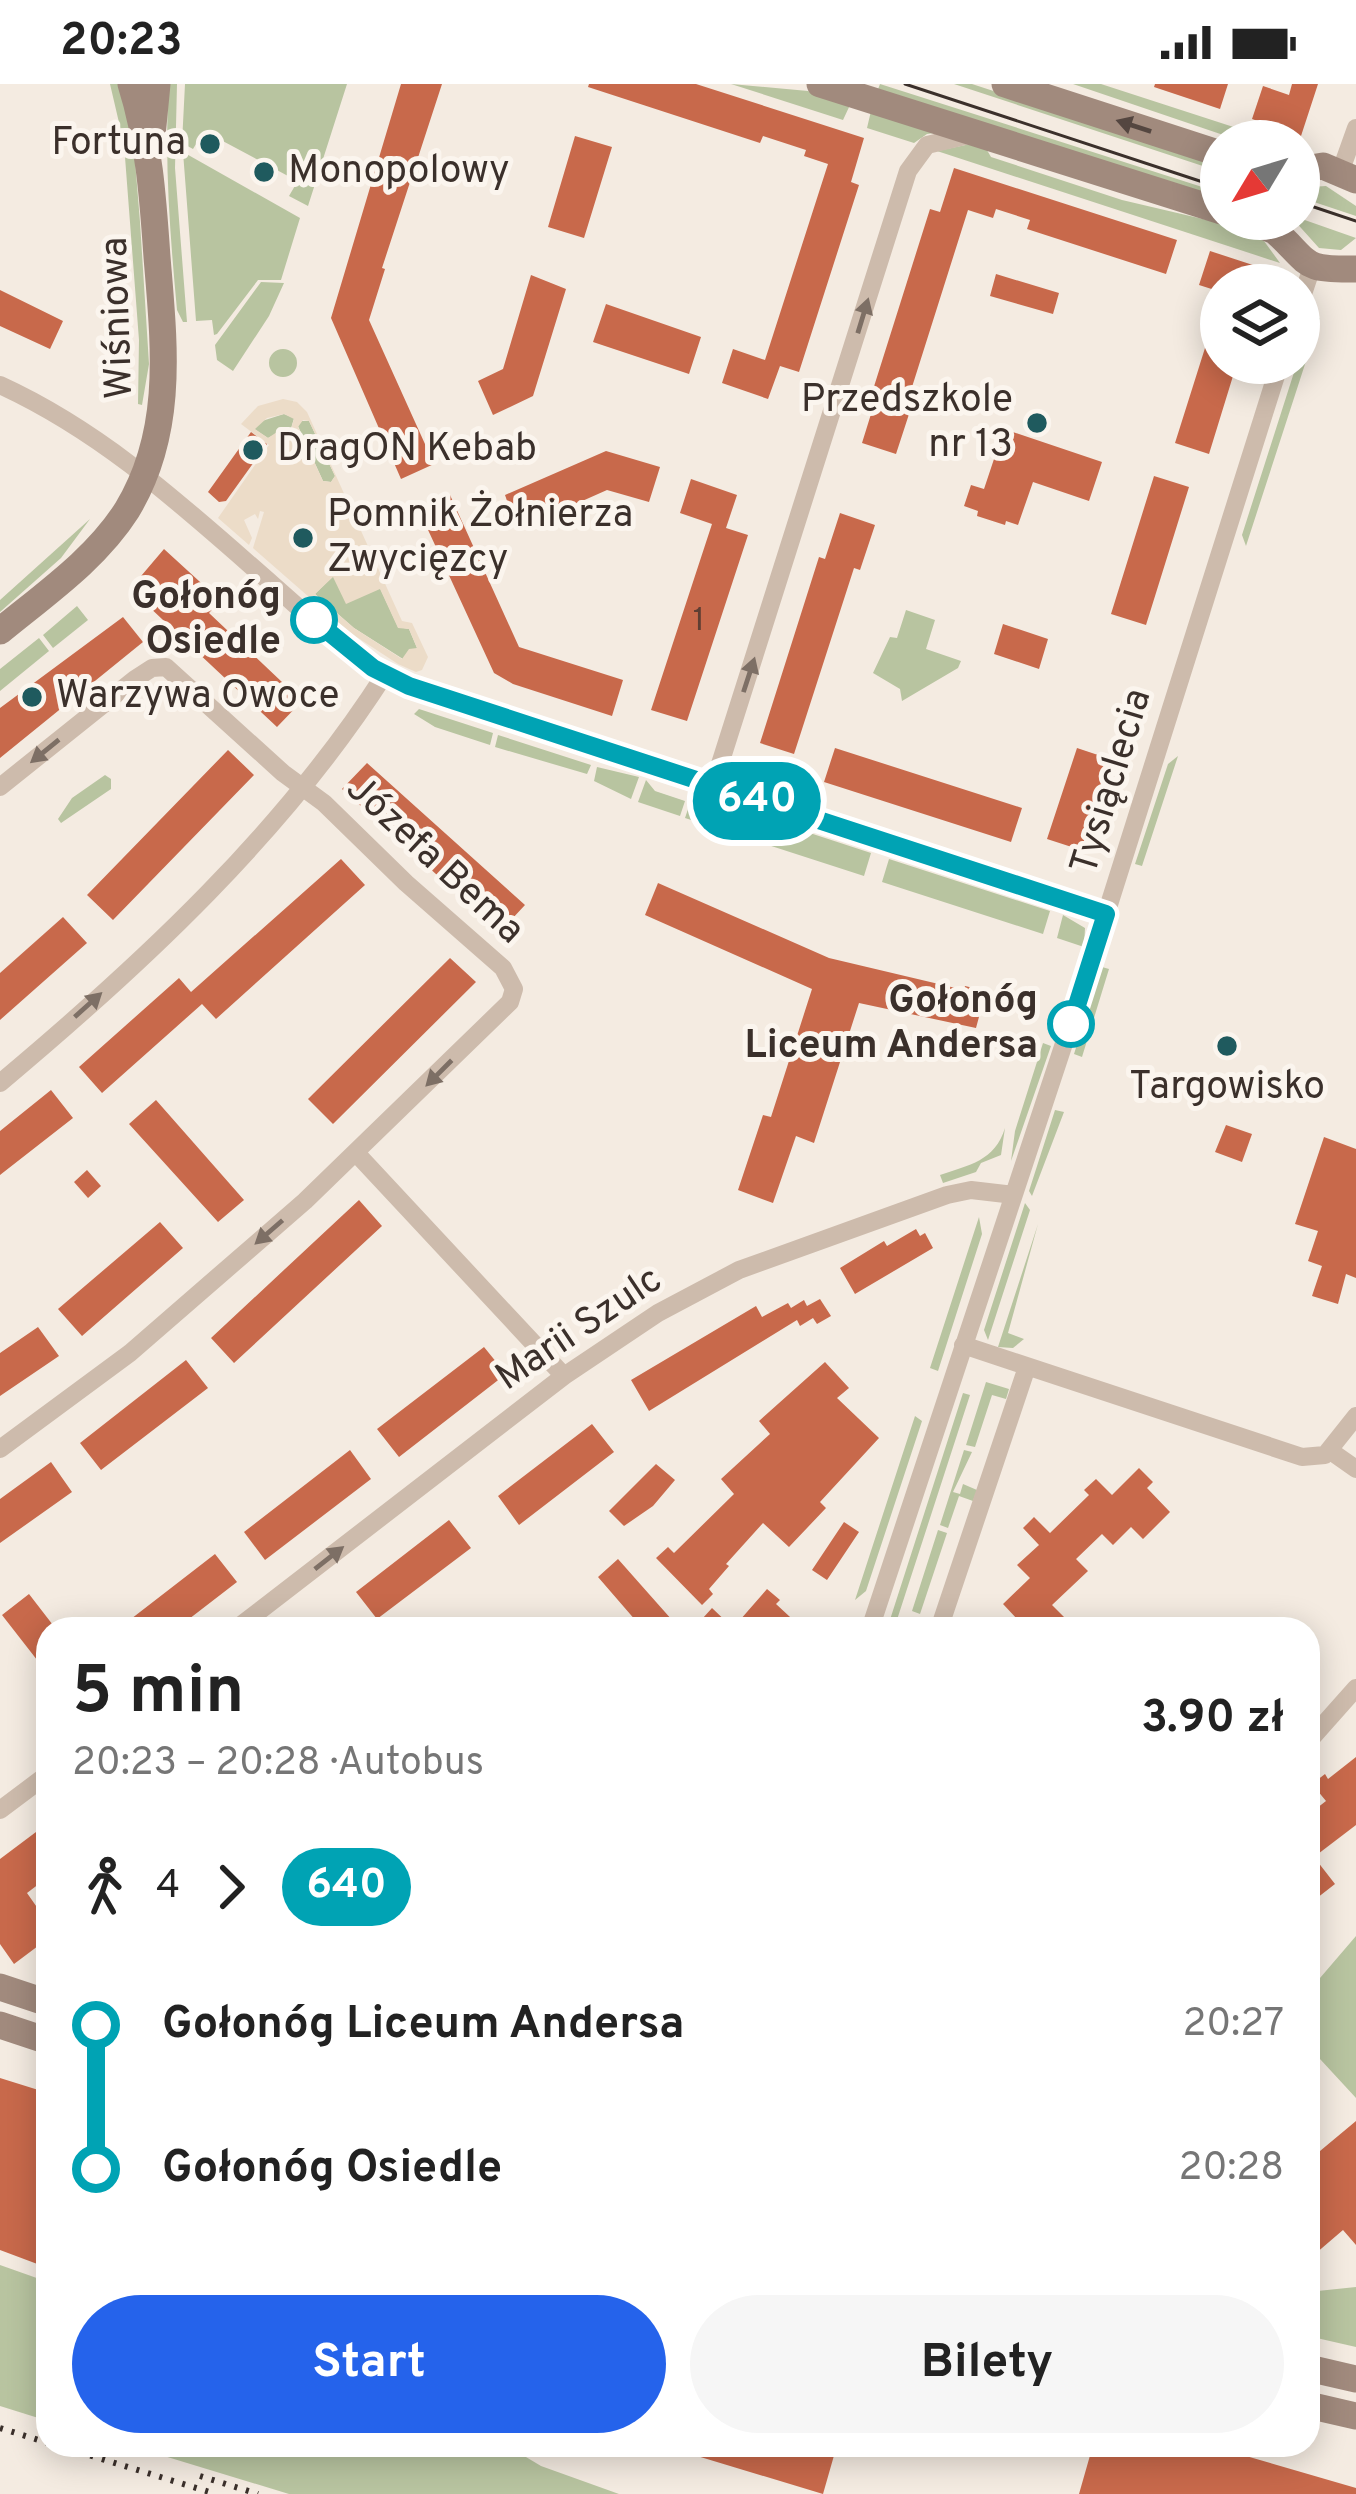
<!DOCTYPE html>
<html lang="pl">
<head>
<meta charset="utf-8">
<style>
  body { margin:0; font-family:Overpass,sans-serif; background:#f6f6f6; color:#222; height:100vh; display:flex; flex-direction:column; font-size:45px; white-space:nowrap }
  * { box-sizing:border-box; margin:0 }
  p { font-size:39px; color:#767676 }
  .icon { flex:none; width:66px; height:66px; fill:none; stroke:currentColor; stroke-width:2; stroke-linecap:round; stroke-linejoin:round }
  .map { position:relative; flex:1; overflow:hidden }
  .sheet { position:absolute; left:36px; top:1533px; width:1284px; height:840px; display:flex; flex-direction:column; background:#fff; border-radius:36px; box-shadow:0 6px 30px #0003 }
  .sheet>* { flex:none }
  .badge { padding:0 24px; border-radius:39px; font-size:42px; line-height:78px }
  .needle { width:78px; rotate:232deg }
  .tools { position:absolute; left:1200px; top:36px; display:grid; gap:24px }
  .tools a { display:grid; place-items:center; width:120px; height:120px; border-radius:50%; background:#fff; box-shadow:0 6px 30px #0003; font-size:60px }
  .map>.badge { position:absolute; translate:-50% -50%; box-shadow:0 0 0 6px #fff }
  .legs { display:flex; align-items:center; gap:18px; height:132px; padding:0 36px; font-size:39px }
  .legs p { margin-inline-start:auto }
  .summary { display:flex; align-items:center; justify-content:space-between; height:204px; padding:0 36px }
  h1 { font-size:66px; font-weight:700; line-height:90px }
  .action { display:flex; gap:24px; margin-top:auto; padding:24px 36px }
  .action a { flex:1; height:138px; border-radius:72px; background:#2563eb; color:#fff; font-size:48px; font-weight:700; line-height:138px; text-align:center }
  .action a+a { background:#f6f6f6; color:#222 }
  ul { padding:0 36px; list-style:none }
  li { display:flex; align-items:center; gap:42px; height:144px; font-size:45px }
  li i { display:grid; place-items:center; width:18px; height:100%; margin:0 15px; background:currentColor }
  li i::after { content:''; width:30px; height:30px; margin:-15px; border:9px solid; border-radius:50%; background:#fff }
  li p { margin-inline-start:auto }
  li:first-child i { background:linear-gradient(#0000 50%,currentColor 0) }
  li:last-child i { background:linear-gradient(currentColor 50%,#0000 0) }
  .status { display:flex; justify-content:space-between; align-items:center; height:84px; padding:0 60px; background:#fff; direction:ltr }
  .status svg { height:33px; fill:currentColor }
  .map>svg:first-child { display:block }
  .green { fill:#b8c4a0 }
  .plaza { fill:#ecdcc8; fill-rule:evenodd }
  .building { fill:#c8694b }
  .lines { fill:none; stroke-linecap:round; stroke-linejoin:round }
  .street { stroke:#cdbbac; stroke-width:18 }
  .secondary { stroke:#a18a7d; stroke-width:27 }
  .tram { stroke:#3b302b; stroke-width:3 }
  .rail { stroke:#3b302b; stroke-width:6; stroke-dasharray:3 9; stroke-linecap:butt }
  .oneway { fill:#544640 }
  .oneway2 { fill:#7d6f65 }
  .line-1-casing { stroke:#fff; stroke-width:27 }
  .line-1 { stroke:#00a3b4; stroke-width:18 }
  .poi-dot { fill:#1f5a5e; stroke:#fbf5ee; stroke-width:4.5 }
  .stop-1-dot { fill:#fff; stroke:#00a3b4; stroke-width:6 }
  .labels { text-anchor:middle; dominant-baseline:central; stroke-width:10; stroke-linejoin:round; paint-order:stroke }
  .number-label { font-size:33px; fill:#5e3e33 }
  .poi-label { font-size:39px; fill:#3b302b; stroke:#fbf5ee; text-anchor:start }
  .street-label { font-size:39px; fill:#3b302b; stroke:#fbf5ee }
  .stop-label { font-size:39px; font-weight:bold; fill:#3b302b; stroke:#fbf5ee; text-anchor:end }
</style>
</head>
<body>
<div class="status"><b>20:23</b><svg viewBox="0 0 49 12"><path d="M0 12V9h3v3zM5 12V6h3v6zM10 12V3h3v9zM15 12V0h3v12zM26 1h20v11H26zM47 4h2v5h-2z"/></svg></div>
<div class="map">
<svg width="1356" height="2410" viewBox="0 0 1356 2410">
  <rect width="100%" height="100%" fill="#f4ebe1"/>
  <!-- green -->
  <path class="green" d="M 110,0 L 121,0 L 133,52 L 140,138 L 149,280 L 142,321 L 138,320 L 139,256 L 124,60 Z
    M 169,0 L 177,0 L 175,84 L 187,238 L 183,238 L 177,226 C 170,150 164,76 169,0 Z
    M 185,0 L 347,0 L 308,122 L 289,112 L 296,100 L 288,92 L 204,47 L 193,65 L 182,59 Z
    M 731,0 L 808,7 L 850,21 L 843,36 Z
    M 880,0 L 1221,109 L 1221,116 L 877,8 Z
    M 954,0 L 972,0 L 1221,81 L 1221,88 Z
    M 1073,0 L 1101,0 L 1277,57 L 1241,57 Z
    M 871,27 L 942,48 L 927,50 L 914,59 L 867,44 Z
    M 975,59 L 984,61 L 991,73 L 1122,116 L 1237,143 L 1264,157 L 1280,179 L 937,67 Z
    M 183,68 L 300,134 L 281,196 L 258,196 L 217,250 L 214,251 L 212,236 L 196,237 Z
    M 1326,102 L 1356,122 L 1356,132 L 1299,113 L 1310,103 Z
    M 1299,134 L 1356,154 L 1341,166 L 1319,164 L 1293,135 Z
    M 261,198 L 284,199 L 269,232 L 233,287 L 217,276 L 215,261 Z
    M 1312,232 L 1320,234 L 1246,462 L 1242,451 Z
    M269 279a14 14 0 1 1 28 0a14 14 0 1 1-28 0Z
    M 284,330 L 294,334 L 290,348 L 284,346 L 268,354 L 254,345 L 262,337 Z
    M 301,337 L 309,337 L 335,392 L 331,398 L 323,397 L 298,342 Z
    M 90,435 L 61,474 L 0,528 L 0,516 Z
    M 333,492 L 380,504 L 398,543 L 409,545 L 417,564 L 403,575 L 354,544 L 315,510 Z
    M 77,522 L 88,536 L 53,564 L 43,551 Z
    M 906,526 L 935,536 L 926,565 L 961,577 L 958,584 L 902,617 L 900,605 L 873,589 L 890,553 L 897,554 Z
    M 39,554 L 49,567 L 0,607 L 0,585 Z
    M 419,625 L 493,649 L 490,661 L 435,643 L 414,630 Z
    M 498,651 L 591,681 L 587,690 L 495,663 Z
    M 1178,672 L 1142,782 L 1135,780 L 1168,680 Z
    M 597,683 L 639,693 L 631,715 L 594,697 Z
    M 105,691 L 111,695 L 111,705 L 61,739 L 58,735 L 72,714 Z
    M 646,696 L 655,707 L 685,717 L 680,732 L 638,718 Z
    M 690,719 L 750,738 L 764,734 L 871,769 L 864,792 L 685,734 Z
    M 889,775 L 1050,827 L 1043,850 L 882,798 Z
    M 1063,831 L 1085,844 L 1084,863 L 1057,854 Z
    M 1102,883 L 1109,885 L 1082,973 L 1074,970 Z
    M 1043,959 L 1051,962 L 1011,1077 L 1015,1047 Z
    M 1055,1026 L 1064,1028 L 1032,1112 L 1029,1107 Z
    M 1005,1044 L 1001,1071 L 981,1079 L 976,1088 L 943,1099 L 940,1091 C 969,1081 995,1077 1005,1044 Z
    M 1025,1119 L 1030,1126 L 988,1256 L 984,1246 Z
    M 979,1133 L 982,1150 L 938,1287 L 930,1284 Z
    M 1038,1140 L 1008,1249 L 1024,1255 L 1013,1264 L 998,1263 Z
    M 986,1298 L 1009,1305 L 1006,1315 L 992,1311 L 975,1363 L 966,1361 Z
    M 963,1309 L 970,1311 L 894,1545 L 887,1545 Z
    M 915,1332 L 922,1337 L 866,1507 L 855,1516 Z
    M 964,1366 L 972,1368 L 953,1408 L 960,1410 L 963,1400 L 977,1406 L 973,1417 L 959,1412 L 948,1444 L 940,1441 Z
    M 938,1446 L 947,1449 L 920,1530 L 912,1527 Z
    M 1356,1852 L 1356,2014 L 1308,1962 L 1308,1908 Z
    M 0,2181 L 48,2198 L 48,2337 L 0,2322 Z
    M 1356,2203 L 1356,2263 L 1308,2252 L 1308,2208 Z
    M 128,2361 L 506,2361 L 541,2382 L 619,2410 L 289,2410 Z"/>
  <!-- plaza -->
  <path class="plaza" d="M 283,315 L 297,318 L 307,328 L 402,537 L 412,539 L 428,573 L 422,586 L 416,588 L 398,580 L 349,548 L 253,464 L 264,428 L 260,427 L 258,435 L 255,430 L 244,436 L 252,454 L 249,461 L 218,434 L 269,361 L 241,340 L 258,322 ZM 284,330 L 294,335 L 290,348 L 280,346 L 268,354 L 255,345 L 267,334 ZM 303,336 L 309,337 L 335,392 L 331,398 L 323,397 L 298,343 ZM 333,493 L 346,520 L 380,505 L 398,544 L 409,545 L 417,564 L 409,565 L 402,575 L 354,544 L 315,510 Z"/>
  <!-- building -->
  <path class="building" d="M 401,0 L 442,0 L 382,184 L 385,185 L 369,236 L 434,380 L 401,395 L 331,234 Z
    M 589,0 L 696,0 L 864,54 L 851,98 L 859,101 L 799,288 L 780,282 L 768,315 L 722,299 L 733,265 L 765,276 L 828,80 L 804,72 L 806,66 L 763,52 L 760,59 L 588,3 Z
    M 1155,0 L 1228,0 L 1220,25 L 1154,3 Z
    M 1292,0 L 1318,0 L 1301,52 L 1252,35 L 1263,2 L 1289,11 Z
    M 575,52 L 612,63 L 584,154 L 548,143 Z
    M 954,84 L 1177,156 L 1166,190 L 1027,145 L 1030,136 L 996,125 L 993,134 L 968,126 L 906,322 L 911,324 L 896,370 L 862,359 L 876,314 L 871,312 L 930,125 L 940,128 Z
    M 1210,167 L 1259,183 L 1253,201 L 1221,201 L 1221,208 L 1199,201 Z
    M 996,190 L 1059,209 L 1053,230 L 990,212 Z
    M 531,191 L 566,205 L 533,312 L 493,331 L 478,297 L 503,285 Z
    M 0,206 L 63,237 L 50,265 L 0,242 Z
    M 606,220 L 701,253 L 689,290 L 593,258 Z
    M 1217,226 L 1221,226 L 1221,279 L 1237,279 L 1209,370 L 1175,359 Z
    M 1004,345 L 1102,378 L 1089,417 L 1033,398 L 1018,441 L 1006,437 L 1005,441 L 977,432 L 978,427 L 964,422 L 971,401 L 984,405 Z
    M 251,348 L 267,360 L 226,417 L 219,418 L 208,408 Z
    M 606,367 L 660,383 L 649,418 L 607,406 L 517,446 L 505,411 Z
    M 1154,392 L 1189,403 L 1146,541 L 1111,530 Z
    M 691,395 L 737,411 L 726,444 L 748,451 L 687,637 L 651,626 L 712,440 L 680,429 Z
    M 450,411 L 519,563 L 623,596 L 612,632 L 513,600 L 494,589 L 423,435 L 434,419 Z
    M 840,429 L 875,441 L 860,486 L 854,484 L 794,670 L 760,659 L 819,473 L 825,475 Z
    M 164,465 L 211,508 L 218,519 L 209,529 L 302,617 L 277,643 L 130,505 Z
    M 123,533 L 143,558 L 0,674 L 0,624 Z
    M 1003,540 L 1048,555 L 1039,585 L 994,570 Z
    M 835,664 L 1022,724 L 1011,758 L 824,698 Z
    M 1077,664 L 1110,675 L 1081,766 L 1047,755 Z
    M 228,666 L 254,691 L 113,836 L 87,811 Z
    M 367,679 L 525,821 L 500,848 L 342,705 Z
    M 341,775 L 365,801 L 216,935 L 202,920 L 102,1009 L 79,983 L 179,894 L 191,908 Z
    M 658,799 L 829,874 L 964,906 L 965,902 L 986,907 L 976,944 L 859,919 L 814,1059 L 796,1052 L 773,1119 L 738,1106 L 763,1031 L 771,1033 L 812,905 L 645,831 Z
    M 63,833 L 87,859 L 0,936 L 0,889 Z
    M 450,874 L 476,898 L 333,1040 L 308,1015 Z
    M 51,1006 L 73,1034 L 0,1091 L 0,1047 Z
    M 156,1016 L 244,1116 L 218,1138 L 129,1040 Z
    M 1226,1041 L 1252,1050 L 1242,1078 L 1215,1068 Z
    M 1324,1053 L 1356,1065 L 1356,1194 L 1346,1190 L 1338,1220 L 1312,1212 L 1322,1182 L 1308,1177 L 1318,1147 L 1295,1140 Z
    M 87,1086 L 101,1102 L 88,1114 L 74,1098 Z
    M 359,1116 L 382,1142 L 234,1279 L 211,1254 Z
    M 160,1138 L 183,1164 L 82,1252 L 58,1225 Z
    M 916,1145 L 920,1152 L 925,1149 L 933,1164 L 855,1210 L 840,1184 L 884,1157 L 887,1162 Z
    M 820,1215 L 831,1232 L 817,1240 L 813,1234 L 800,1242 L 797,1236 L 649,1327 L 631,1296 L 756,1222 L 762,1233 L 788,1219 L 791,1224 L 804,1216 L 807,1222 Z
    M 38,1243 L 59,1272 L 0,1312 L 0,1269 Z
    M 484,1263 L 506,1290 L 399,1373 L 377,1345 Z
    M 186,1276 L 208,1304 L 101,1386 L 80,1359 Z
    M 825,1278 L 849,1304 L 837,1314 L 879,1354 L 820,1418 L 826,1424 L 789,1463 L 763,1439 L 726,1480 L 729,1482 L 709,1505 L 713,1510 L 702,1521 L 656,1474 L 668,1463 L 674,1469 L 734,1410 L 721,1395 L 770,1350 L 759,1337 Z
    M 592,1340 L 614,1368 L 519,1441 L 498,1412 Z
    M 350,1366 L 371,1395 L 265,1476 L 244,1448 Z
    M 51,1378 L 72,1408 L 0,1459 L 0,1415 Z
    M 656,1380 L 675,1396 L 653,1422 L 624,1442 L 609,1427 Z
    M 1139,1384 L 1153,1398 L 1147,1404 L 1170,1428 L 1143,1455 L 1131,1443 L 1113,1461 L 1102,1450 L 1076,1475 L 1088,1487 L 1052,1521 L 1076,1545 L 1011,1545 L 1019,1537 L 1003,1520 L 1030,1494 L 1017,1481 L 1039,1461 L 1023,1444 L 1034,1433 L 1050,1449 L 1089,1411 L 1084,1406 L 1096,1395 L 1112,1411 Z
    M 449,1436 L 471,1464 L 377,1535 L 356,1508 Z
    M 844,1438 L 859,1448 L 827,1496 L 812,1486 Z
    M 215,1470 L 237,1498 L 176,1545 L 118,1545 Z
    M 618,1475 L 641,1501 L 680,1545 L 643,1545 L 598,1493 Z
    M 767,1505 L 780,1516 L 776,1520 L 803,1545 L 693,1545 L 712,1524 L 733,1544 Z
    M 29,1510 L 56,1545 L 48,1545 L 48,1590 L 2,1531 Z
    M 1356,1673 L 1356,1741 L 1314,1773 L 1335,1800 L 1308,1821 L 1308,1731 L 1326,1717 L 1312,1700 L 1325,1690 L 1328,1695 Z
    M 48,1739 L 48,1793 L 27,1809 L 48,1839 L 48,1876 L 38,1862 L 14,1880 L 0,1860 L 0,1775 Z
    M 0,1994 L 48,2009 L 48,2184 L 0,2166 Z
    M 1356,2037 L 1356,2161 L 1343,2146 L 1308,2176 L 1308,2077 Z
    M 674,2361 L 837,2361 L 823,2410 L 674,2365 Z
    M 1093,2361 L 1208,2361 L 1356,2404 L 1356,2410 L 1079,2410 Z"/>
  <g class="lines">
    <!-- street -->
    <path class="street" d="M 1341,86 L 1356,44
      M 1299,222 L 1312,183
      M 0,301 C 105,349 186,425 273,501 C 312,535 350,573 396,596 L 1106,830
      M 713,702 L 908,87 L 927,61 L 969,51
      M 0,703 L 135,595 L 152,584 L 166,583 L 283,689 L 324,719 L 406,799 L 503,884 L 514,905 L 510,918 L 305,1117 L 130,1269 L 0,1365
      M 0,999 C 142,880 284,748 385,590
      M 357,1070 L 564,1292
      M 963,1261 L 1302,1373 L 1325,1371 L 1356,1332
      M 1329,1366 L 1356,1385
      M 236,1545 L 564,1292 L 658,1229 L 739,1186 L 947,1111 L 971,1106 L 1014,1111
      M 870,1545 L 1089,884 L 1280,279
      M 939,1545 L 1027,1283
      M 1308,1658 L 1356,1604
      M 0,1726 L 48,1690"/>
    <!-- secondary -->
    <path class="secondary" d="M 820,0 L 1221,127
      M 1005,0 L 1221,70
      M 152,52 L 157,0
      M 1299,86 L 1323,82 L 1356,96
      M 1247,135 L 1275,147
      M 1275,135 L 1275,147 C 1312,181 1301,186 1356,185
      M 0,547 C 45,510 96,475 127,426 C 175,347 164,260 157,173 C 153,114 149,57 131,0
      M 0,1903 L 48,1919
      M 0,1941 L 48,1957
      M 1308,2284 L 1356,2295
      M 1308,2321 L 1356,2332"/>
    <!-- tram -->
    <path class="tram" d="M 905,0 L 1221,104
      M 1299,118 L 1356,137"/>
    <!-- rail -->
    <path class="rail" d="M 0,2344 L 48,2359
      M 56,2361 L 216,2410
      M 200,2392 L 258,2410"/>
  </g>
  <!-- one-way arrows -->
  <defs><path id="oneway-solid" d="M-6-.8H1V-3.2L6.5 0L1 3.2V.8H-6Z" transform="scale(3)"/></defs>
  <use class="oneway" href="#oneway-solid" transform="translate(1134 42) rotate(-162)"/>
  <g class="oneway2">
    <use href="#oneway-solid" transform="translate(863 232) rotate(-73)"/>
    <use href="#oneway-solid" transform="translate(749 591) rotate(-72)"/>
    <use href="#oneway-solid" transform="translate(45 667) rotate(141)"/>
    <use href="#oneway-solid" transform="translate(88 921) rotate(-42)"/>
    <use href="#oneway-solid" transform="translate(439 989) rotate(135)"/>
    <use href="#oneway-solid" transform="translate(269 1148) rotate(139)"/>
    <use href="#oneway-solid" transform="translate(329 1474) rotate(-38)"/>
  </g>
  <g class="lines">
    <!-- line-1 casing -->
    <g class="line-1-casing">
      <path id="line-1" d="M 314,536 L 373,584 L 409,602 L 1106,830 L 1071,940"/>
    </g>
    <!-- line-1 -->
    <use href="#line-1" class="line-1"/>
  </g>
  <!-- markers -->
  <g class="poi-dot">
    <circle cx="210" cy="60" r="12"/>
    <circle cx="264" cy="88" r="12"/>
    <circle cx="1037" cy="339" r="12"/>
    <circle cx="253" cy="366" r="12"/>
    <circle cx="303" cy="454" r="12"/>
    <circle cx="32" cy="613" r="12"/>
    <circle cx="1227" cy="962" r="12"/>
  </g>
  <g class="stop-1-dot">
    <circle cx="314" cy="536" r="21"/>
    <circle cx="1071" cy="940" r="21"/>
  </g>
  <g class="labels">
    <!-- number labels -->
    <g class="number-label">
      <text x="699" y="538">1</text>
    </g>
    <!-- poi labels -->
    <g class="poi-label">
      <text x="186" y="60" text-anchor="end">Fortuna</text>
      <text x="288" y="88">Monopolowy</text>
      <text x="1013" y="317" text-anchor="end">Przedszkole<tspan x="1013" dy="45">nr 13</tspan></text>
      <text x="277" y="366">DragON Kebab</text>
      <text x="327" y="432">Pomnik Żołnierza<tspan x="327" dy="45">Zwycięzcy</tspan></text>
      <text x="56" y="613">Warzywa Owoce</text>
      <text x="1227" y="1004" text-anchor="middle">Targowisko</text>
    </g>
    <!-- street labels -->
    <g class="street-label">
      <text transform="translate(119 234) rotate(-92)">Wiśniowa</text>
      <text transform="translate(1113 698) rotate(-73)">Tysiąclecia</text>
      <text transform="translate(434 777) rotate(43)">Józefa Bema</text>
      <text transform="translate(580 1246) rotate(-34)">Marii Szulc</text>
    </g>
    <!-- stop labels -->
    <g class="stop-label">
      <text x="281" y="514">Gołonóg<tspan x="281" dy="45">Osiedle</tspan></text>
      <text x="1038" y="918">Gołonóg<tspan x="1038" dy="45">Liceum Andersa</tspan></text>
    </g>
  </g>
</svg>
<div class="tools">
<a><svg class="needle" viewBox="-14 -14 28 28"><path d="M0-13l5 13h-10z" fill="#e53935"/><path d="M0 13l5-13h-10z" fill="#767676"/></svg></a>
<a><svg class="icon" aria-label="layers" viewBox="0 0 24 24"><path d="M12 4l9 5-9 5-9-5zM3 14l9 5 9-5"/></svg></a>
</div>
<b class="badge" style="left:757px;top:717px;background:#00a3b4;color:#fff">640</b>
<section class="sheet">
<div class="summary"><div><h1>5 min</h1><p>20:23 – 20:28 · Autobus</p></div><b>3.90 zł</b></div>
<div class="legs"><svg class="icon" aria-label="walk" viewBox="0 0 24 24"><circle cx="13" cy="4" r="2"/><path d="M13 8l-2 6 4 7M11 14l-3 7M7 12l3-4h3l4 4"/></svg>4<svg class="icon" aria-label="forward" viewBox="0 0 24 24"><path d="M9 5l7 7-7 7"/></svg><b class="badge" style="background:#00a3b4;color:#fff">640</b></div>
<ul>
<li><i style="color:#00a3b4"></i><b>Gołonóg Liceum Andersa</b><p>20:27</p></li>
<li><i style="color:#00a3b4"></i><b>Gołonóg Osiedle</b><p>20:28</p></li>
</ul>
<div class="action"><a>Start</a><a>Bilety</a></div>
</section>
</div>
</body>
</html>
